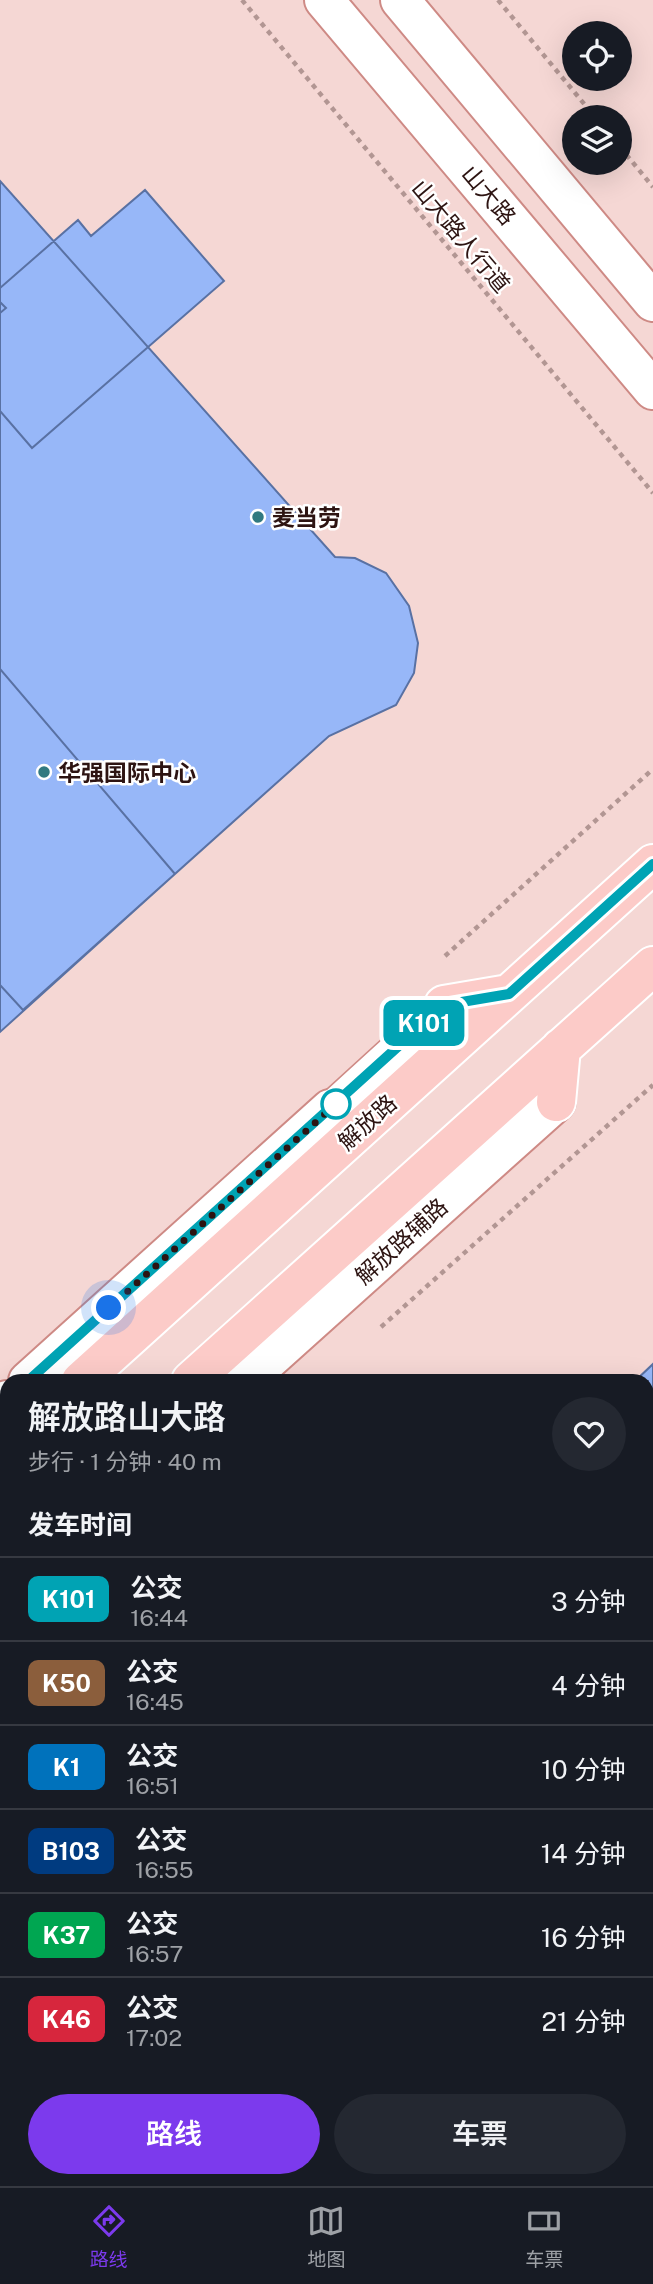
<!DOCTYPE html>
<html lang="zh">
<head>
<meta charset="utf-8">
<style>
  body { margin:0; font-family:"Public Sans","Noto Sans SC",sans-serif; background:#242831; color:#f1f3f6; height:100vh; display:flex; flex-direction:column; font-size:26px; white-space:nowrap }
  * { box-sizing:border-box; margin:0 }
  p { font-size:23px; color:#9ea1a6 }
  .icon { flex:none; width:38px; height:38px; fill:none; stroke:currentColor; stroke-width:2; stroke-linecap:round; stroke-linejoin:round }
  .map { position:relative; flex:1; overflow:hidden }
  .drawer { position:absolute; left:0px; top:1374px; width:654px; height:814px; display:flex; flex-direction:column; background:#171b24; border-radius:21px 21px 0 0; box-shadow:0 7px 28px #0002 }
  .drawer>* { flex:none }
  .badge { padding:0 14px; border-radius:10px; font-size:24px; line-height:46px }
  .fabs { position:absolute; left:562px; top:21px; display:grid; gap:14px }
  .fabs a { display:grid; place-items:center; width:70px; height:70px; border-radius:50%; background:#171b24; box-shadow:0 7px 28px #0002; font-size:35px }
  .you { position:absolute; width:35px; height:35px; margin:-18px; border:5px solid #fff; border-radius:50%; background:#1a73e8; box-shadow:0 0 0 10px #1a73e833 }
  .map>.badge { position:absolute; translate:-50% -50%; box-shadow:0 0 0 4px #fff }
  h2 { padding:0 28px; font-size:26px; line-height:63px }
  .round { display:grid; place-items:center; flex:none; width:74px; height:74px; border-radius:37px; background:#242831 }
  .headline { display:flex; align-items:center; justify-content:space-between; height:119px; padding:0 28px }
  h1 { font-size:33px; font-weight:600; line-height:52px }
  .button { display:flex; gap:14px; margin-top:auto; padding:14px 28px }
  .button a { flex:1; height:80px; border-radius:42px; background:#7c3aed; color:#fff; font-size:28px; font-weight:600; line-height:80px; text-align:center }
  .button a+a { background:#242831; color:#f1f3f6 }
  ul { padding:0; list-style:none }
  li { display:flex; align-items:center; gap:21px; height:84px; padding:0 28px; border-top:2px solid #363941 }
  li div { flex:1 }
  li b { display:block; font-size:26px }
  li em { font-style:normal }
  li .badge { min-width:77px; font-weight:700; text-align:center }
  .tab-bar { display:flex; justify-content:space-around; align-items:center; height:98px; border-top:2px solid #363941; background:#171b24; font-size:19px; color:#9ea1a6 }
  .tab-bar a { display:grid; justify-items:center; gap:4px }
  .tab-bar .on { color:#7c3aed }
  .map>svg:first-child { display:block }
  .building { fill:#97b7f8; stroke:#5971a3; stroke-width:2 }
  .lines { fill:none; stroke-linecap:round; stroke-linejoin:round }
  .lane-casing { stroke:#ce8a85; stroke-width:35 }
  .secondary-casing { stroke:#ce8a85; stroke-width:42 }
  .primary-casing { stroke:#fff; stroke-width:42 }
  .path { stroke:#b29693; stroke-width:4.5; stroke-dasharray:5 5; stroke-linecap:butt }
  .lane { stroke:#fff; stroke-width:32 }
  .secondary { stroke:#fff; stroke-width:38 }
  .primary { stroke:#fccbc8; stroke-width:38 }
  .line-casing { stroke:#fff; stroke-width:16 }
  .line { stroke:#00a3b4; stroke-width:10 }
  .walk { stroke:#2d1412; stroke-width:7; stroke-dasharray:0 12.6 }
  .poi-dot { fill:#317980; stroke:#fff; stroke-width:2.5 }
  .stop-dot { fill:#fff; stroke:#00a3b4; stroke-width:3.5 }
  .labels { text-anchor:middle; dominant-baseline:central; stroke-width:5; stroke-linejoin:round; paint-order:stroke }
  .street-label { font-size:23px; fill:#2d1412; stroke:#fff }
  .poi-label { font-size:23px; font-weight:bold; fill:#2d1412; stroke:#fff; text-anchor:start }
</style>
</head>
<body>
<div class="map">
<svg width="653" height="2186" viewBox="0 0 653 2186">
  <rect width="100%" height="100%" fill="#f5d7d4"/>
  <!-- building -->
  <path class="building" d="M 0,181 L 335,557 L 355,558 L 386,573 L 409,606 L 418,643 L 414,673 L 396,705 L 329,736 L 23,1010 L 0,985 Z
    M 145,190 L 224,281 L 32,448 L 0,411 L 0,313 L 6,308 L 0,302 L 0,288 L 78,220 L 91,236 Z
    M 0,669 L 175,874 L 0,1032 Z
    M 653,1364 L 653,1464 L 648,1458 L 648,1381 L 635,1381 Z
    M 648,1605 L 653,1611 L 653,1810 L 648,1815 Z
    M 7,1949 L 7,2180 L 53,2180 L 46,2186 L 0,2186 L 0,1955 Z"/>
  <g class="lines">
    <!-- lane casing -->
    <g class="lane-casing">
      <path id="lane" d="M 330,1109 L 444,1005
        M 648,1865 L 653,1860
        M 288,2186 L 294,2180"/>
    </g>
    <!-- secondary casing -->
    <g class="secondary-casing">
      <path id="secondary" d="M 324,0 L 653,390
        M 400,0 L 653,302
        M 28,1381 L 330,1109
        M 245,1381 L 556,1102
        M 0,1406 L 7,1400
        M 0,1601 L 7,1594"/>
    </g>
    <!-- primary casing -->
    <g class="primary-casing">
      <path id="primary" d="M 444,1005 L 509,994
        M 556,1102 L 561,1048
        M 81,1381 L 653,864
        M 191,1381 L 653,966
        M 0,1454 L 7,1448
        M 0,1552 L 7,1546"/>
    </g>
    <!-- path -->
    <path class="path" d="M 242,0 L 653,493
      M 498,0 L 595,117
      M 620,147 L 653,187
      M 445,956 L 653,769
      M 381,1327 L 653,1085
      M 0,1665 L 7,1659"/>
    <!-- lane -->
    <use href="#lane" class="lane"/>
    <!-- secondary -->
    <use href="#secondary" class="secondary"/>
    <!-- primary -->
    <use href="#primary" class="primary"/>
  </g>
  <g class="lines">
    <!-- line casing -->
    <g class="line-casing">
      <path id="line" d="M 28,1381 L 444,1005 L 509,994 L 653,864"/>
    </g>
    <!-- line -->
    <use href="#line" class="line"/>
    <!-- walk -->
    <path class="walk" d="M 109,1308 L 336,1104"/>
  </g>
  <!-- markers -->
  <g class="poi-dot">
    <circle cx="258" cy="517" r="7"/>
    <circle cx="44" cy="772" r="7"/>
  </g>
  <circle class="stop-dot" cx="336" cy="1104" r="14"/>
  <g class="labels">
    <!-- street labels -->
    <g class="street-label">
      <text transform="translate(489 195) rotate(50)">山大路</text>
      <text transform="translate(461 236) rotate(50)">山大路人行道</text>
      <text transform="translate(367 1122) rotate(-42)">解放路</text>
      <text transform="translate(401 1241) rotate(-42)">解放路辅路</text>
    </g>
    <!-- poi labels -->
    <g class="poi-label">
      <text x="272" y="517">麦当劳</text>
      <text x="58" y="772">华强国际中心</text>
    </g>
  </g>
</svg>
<div class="fabs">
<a><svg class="icon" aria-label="locate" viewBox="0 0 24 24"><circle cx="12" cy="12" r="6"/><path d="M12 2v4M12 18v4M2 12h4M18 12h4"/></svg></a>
<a><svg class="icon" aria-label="layers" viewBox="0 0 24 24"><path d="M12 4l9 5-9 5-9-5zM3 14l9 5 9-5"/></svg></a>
</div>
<div class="you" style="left:109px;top:1308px"></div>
<b class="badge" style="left:424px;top:1023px;background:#00a3b4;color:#fff">K101</b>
<section class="drawer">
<div class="headline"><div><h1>解放路山大路</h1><p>步行 · 1 分钟 · 40 m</p></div><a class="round"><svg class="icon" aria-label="heart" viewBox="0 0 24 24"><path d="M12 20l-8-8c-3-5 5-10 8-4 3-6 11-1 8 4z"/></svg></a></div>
<h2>发车时间</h2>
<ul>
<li><span class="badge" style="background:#00a3b4;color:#fff">K101</span><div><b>公交</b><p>16:44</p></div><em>3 分钟</em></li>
<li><span class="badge" style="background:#8b5e3c;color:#fff">K50</span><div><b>公交</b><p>16:45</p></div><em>4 分钟</em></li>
<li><span class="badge" style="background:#0072bc;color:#fff">K1</span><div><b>公交</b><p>16:51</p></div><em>10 分钟</em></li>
<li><span class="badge" style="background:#003b80;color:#fff">B103</span><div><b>公交</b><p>16:55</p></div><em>14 分钟</em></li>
<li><span class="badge" style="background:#00a651;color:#fff">K37</span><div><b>公交</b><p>16:57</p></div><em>16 分钟</em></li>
<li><span class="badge" style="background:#d7263d;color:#fff">K46</span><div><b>公交</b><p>17:02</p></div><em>21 分钟</em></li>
</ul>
<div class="button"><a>路线</a><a>车票</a></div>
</section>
</div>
<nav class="tab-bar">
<a class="on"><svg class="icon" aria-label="directions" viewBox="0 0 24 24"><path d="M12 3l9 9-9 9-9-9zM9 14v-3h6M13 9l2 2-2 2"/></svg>路线</a>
<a><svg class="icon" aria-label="map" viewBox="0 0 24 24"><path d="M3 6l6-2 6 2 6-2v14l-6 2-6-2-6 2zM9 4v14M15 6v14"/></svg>地图</a>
<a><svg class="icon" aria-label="tickets" viewBox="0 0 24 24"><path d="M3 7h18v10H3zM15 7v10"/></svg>车票</a>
</nav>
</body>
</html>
